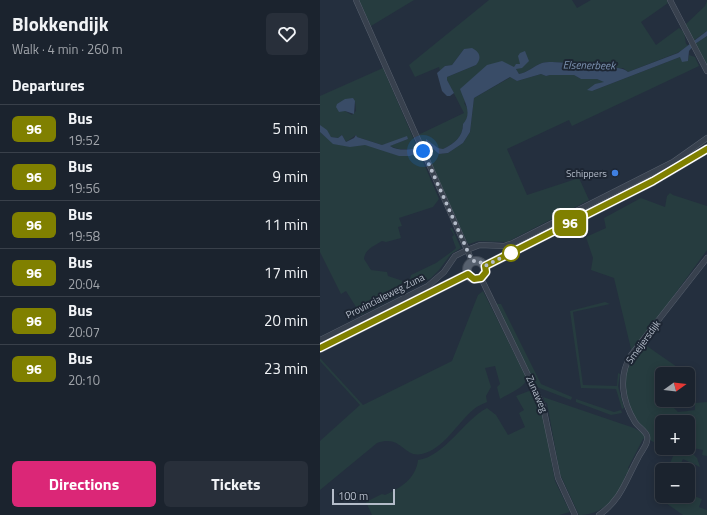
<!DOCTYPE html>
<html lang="en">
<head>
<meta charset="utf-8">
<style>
  body { margin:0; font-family:"Titillium Web",sans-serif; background:#282f3a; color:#f1f3f6; height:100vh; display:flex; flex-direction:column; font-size:15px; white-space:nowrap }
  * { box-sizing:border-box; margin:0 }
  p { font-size:13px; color:#a0a4aa }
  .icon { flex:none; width:22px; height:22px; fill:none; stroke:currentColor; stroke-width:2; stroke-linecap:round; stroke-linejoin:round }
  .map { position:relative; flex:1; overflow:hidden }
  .drawer { display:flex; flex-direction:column; background:#1b232e; width:320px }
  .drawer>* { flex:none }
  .badge { padding:0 8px; border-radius:6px; font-size:14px; line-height:26px }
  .needle { width:26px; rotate:75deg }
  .tools { position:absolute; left:335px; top:367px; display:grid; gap:8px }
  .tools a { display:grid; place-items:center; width:40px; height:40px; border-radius:6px; background:#1b232e; box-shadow:0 2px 10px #0003,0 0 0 1px #39404a; font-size:20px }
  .scale { position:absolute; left:12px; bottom:10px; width:63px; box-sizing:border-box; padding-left:4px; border:2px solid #b4bcc9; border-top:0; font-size:11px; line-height:14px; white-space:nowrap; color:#b4bcc9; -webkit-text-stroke:3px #1d2633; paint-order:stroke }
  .you { position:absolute; width:20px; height:20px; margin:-10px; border:3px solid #fff; border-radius:50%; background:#1a73e8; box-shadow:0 0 0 6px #1a73e833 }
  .map>.badge { position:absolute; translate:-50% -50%; box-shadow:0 0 0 2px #fff }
  h2 { padding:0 12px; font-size:15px; line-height:36px }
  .round { display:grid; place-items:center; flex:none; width:42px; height:42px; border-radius:6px; background:#282f3a }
  .head { display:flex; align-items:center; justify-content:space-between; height:68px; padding:0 12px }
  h1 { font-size:19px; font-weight:700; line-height:30px }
  .action { display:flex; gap:8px; margin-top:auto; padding:8px 12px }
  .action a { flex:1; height:46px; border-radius:6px; background:#db2777; color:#fff; font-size:16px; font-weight:700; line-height:46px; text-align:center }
  .action a+a { background:#282f3a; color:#f1f3f6 }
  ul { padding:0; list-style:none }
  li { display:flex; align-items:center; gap:12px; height:48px; padding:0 12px; border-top:1px solid #39404a }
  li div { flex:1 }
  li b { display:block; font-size:15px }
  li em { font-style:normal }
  li .badge { min-width:44px; font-weight:700; text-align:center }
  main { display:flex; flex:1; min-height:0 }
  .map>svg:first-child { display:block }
  .green { fill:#263c3f; fill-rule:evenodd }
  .water { fill:#394c67 }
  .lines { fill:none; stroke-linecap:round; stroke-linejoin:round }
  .minor-casing { stroke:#565f6c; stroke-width:6 }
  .primary-casing { stroke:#414a57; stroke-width:10 }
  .minor { stroke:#38414e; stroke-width:5 }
  .primary { stroke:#56606e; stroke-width:8 }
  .line-casing { stroke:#fff; stroke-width:9 }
  .line { stroke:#808000; stroke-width:6 }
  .walk { stroke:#b4bcc9; stroke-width:4; stroke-dasharray:0 7.2 }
  .shop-dot { fill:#3f7fe0; stroke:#1d2633; stroke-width:1.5 }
  .stop-dot { fill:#fff; stroke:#808000; stroke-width:2 }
  .labels { text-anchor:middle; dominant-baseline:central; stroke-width:4; stroke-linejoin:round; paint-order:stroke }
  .poi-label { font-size:10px; fill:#b4bcc9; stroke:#1d2633; text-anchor:end }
  .street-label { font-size:10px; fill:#b4bcc9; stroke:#1d2633 }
  .water-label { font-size:11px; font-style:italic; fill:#7c92b1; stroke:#1d2633 }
</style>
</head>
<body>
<main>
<section class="drawer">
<div class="head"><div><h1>Blokkendijk</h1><p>Walk · 4 min · 260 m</p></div><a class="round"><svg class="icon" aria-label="heart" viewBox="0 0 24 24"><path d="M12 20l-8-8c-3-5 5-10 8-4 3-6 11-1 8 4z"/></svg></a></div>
<h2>Departures</h2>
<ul>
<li><span class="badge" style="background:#808000;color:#fff">96</span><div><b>Bus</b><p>19:52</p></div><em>5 min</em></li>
<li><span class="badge" style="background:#808000;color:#fff">96</span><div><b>Bus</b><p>19:56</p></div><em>9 min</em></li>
<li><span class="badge" style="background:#808000;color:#fff">96</span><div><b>Bus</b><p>19:58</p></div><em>11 min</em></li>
<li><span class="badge" style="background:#808000;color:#fff">96</span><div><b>Bus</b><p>20:04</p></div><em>17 min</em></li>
<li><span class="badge" style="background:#808000;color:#fff">96</span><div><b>Bus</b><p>20:07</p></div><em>20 min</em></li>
<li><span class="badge" style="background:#808000;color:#fff">96</span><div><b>Bus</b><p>20:10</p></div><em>23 min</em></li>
</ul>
<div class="action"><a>Directions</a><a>Tickets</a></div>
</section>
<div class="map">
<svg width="387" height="515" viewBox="0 0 387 515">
  <rect width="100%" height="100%" fill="#242f3e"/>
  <!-- green -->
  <path class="green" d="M 39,0 L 94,0 L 51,26 Z
    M 169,0 L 252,0 L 257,8 L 271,0 L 347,0 L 348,3 L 321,22 L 336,45 L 359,28 L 364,32 L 366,44 L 369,46 L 357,53 L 308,72 L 303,68 L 287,68 L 272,64 L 268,67 C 257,64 232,60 222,63 C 214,66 207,73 199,74 L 196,69 L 200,64 L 144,103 L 149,111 L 147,120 L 143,124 C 143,137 134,144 123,149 L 117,148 L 107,140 L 106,144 L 103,146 L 98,135 L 144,113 L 127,80 L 127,77 L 156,65 L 144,49 L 132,65 L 125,66 L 120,71 L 119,67 L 95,77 L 89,65 Z
    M 387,1 L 387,31 L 373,41 L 365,25 L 385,6 Z
    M 387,36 L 387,67 L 375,44 Z
    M 369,55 L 375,57 L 379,66 L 252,126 L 249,120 L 187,149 L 207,195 L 259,178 L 269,200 L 187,242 L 158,241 L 149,244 L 147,242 L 104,149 L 111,146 L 119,154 L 128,153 L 143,143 L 150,132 L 154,98 L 191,77 L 197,81 L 221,74 L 226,76 L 230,75 L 254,75 L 261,79 L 277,79 L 286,82 L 272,91 L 360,57 L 368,61 Z
    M 63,68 L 98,149 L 79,149 L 69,146 L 88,139 L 62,145 L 37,137 L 36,135 L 26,142 L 22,135 L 18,138 L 11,137 L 0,125 L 0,96 ZM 35,101 L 36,111 L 32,115 L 25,111 Z
    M 0,132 C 5,138 22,147 30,146 C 35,146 40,144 46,145 C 67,148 77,162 99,152 L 119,199 L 113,207 L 79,218 L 82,226 L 78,227 L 81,238 L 66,242 L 62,241 C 54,246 45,249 44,259 L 51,270 L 67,272 L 68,276 L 89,283 L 91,275 L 116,263 L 134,250 L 136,248 L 132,237 L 134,235 L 130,228 L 132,228 L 141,248 L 131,254 L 119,270 L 111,278 L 41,315 L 26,291 L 21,294 L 0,252 Z
    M 350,193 L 353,195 L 387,206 L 387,250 L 312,353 L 294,278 L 271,270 L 273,258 L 266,237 L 286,228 L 284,218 L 321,198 L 345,207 L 347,196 Z
    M 163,291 L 207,379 C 204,388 188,394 180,399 L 177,387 L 180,384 L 175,366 L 165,368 L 171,387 L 166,396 L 167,402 C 163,404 157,406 154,409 C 137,423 124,449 102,454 C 83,458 82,434 57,443 L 0,490 L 0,441 L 40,405 L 0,361 L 0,358 L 43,405 L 132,361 L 158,295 Z
    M 285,302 L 290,304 L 253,312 L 263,385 L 297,386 L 298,373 L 300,374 L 298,386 L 304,408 L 302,409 L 296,389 L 261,388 L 250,311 Z
    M 176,304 L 181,304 L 221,384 L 252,397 L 251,400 L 217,387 Z
    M 324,344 L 360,369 L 360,374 L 342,374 L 342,400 L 350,400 L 351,405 L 358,412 L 375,410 L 375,403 L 387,402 L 387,456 L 382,455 L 383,450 L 373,448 L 372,453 L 377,458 L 380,467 L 363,459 L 358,470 L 347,470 L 354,454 L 344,448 L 368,448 L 368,422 L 342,422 L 342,447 L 330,440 C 330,432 323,429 319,423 C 311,413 302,388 303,375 C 305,365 318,353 324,344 Z
    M 209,391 L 213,392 L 223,416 L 235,481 L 250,512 L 239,515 L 52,515 L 46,502 L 62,494 L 65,495 C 81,488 96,478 98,460 C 124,457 144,420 167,408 L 176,415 L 188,435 L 205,427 L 199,413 L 204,410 L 196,396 Z
    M 223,397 L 314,428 L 324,434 L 325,438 L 323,439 L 308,468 L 310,470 L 308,475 L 306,474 C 299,497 283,515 259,515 L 240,474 L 227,403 L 225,402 Z
    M 256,399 L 294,412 L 301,410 L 302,413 L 291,415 L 256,402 Z
    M 342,481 L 342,496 L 368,496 L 368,494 L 382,499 L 379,507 L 387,510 L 387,515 L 363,515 L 336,496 Z"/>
  <!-- water -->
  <path class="water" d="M 387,31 L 387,36 L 375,44 L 369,51 L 368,61 L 362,62 L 360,57 L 272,91 L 267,90 L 275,84 L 284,82 L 277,79 L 261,79 L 254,75 L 230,75 L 226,76 L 221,74 L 197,81 L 190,77 L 154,98 L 150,132 L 143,143 L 128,153 L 119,154 L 110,146 L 90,156 L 79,156 L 45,145 L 30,147 L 13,144 L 0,132 L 0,125 L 7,130 L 11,137 L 18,138 L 22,135 L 26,142 L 34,138 L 36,135 L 37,137 L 62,145 L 87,136 L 88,139 L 70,146 C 79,152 97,150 106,144 L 106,139 L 118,148 L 123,149 C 134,144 143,137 143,124 C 153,113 144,101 140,89 L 167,65 L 182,61 L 194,67 L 196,64 L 200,64 L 198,56 L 200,53 L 205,51 L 209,61 L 202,68 L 196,69 L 199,74 C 207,73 214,66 222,63 C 232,60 257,64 268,67 L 272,64 C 283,69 300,65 308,72 L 358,53 Z
    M 152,48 C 160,52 162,58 156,65 L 127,77 L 127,80 L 134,93 L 130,96 L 127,96 L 122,91 L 117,73 L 125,66 L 132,65 L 144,49 Z
    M 33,98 L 35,101 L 34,114 L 25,111 L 19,112 L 16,107 L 17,104 L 25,99 Z"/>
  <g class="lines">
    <!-- minor casing -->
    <g class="minor-casing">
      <path id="minor" d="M 36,0 L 152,261
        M 350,0 L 387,71
        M 161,278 L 223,406 L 238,478 L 255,515
        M 0,340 L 108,286 L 124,272 L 135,256 L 147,250 L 160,245 L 184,246 L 193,243 L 353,162 L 387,138
        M 279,515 C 301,500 306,480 318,458 C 321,451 329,444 327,436 C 325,430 318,427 315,422 C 302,401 298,376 311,355 L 387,258"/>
    </g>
    <!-- primary casing -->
    <g class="primary-casing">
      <path id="primary" d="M147 270a9 9 0 1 1 18 0a9 9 0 1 1-18 0Z
        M 165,266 L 333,181 L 387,149
        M 0,348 L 148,274"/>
    </g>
    <!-- minor -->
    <use href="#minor" class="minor"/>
    <!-- primary -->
    <use href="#primary" class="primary"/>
  </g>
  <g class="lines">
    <!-- line casing -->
    <g class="line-casing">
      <path id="line" d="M 0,348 L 148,274 L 154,279 L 161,278 L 166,272 L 165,266 L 333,181 L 387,149"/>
    </g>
    <!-- line -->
    <use href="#line" class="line"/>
    <!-- walk -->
    <path class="walk" d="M 103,151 L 152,261 L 159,261 L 165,266 L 191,253"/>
  </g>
  <!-- markers -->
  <circle class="shop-dot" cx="295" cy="173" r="4"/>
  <circle class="stop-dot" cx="191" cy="253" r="8"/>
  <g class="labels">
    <!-- poi labels -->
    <g class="poi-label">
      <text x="287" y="173">Schippers</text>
    </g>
    <!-- street labels -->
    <g class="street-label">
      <text transform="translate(65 296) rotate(-27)">Provincialeweg Zuna</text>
      <text transform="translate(323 342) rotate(-54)">Smeijersdijk</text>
      <text transform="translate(217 394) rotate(66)">Zunaweg</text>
    </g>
    <!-- water labels -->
    <g class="water-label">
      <text transform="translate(269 65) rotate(1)">Elsenerbeek</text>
    </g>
  </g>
</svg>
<div class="tools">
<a><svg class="needle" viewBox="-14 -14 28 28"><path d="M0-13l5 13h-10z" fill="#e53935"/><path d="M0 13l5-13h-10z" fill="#a0a4aa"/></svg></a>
<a>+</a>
<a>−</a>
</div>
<div class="scale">100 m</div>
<div class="you" style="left:103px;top:151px"></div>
<b class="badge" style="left:250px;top:223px;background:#808000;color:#fff">96</b>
</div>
</main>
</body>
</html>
